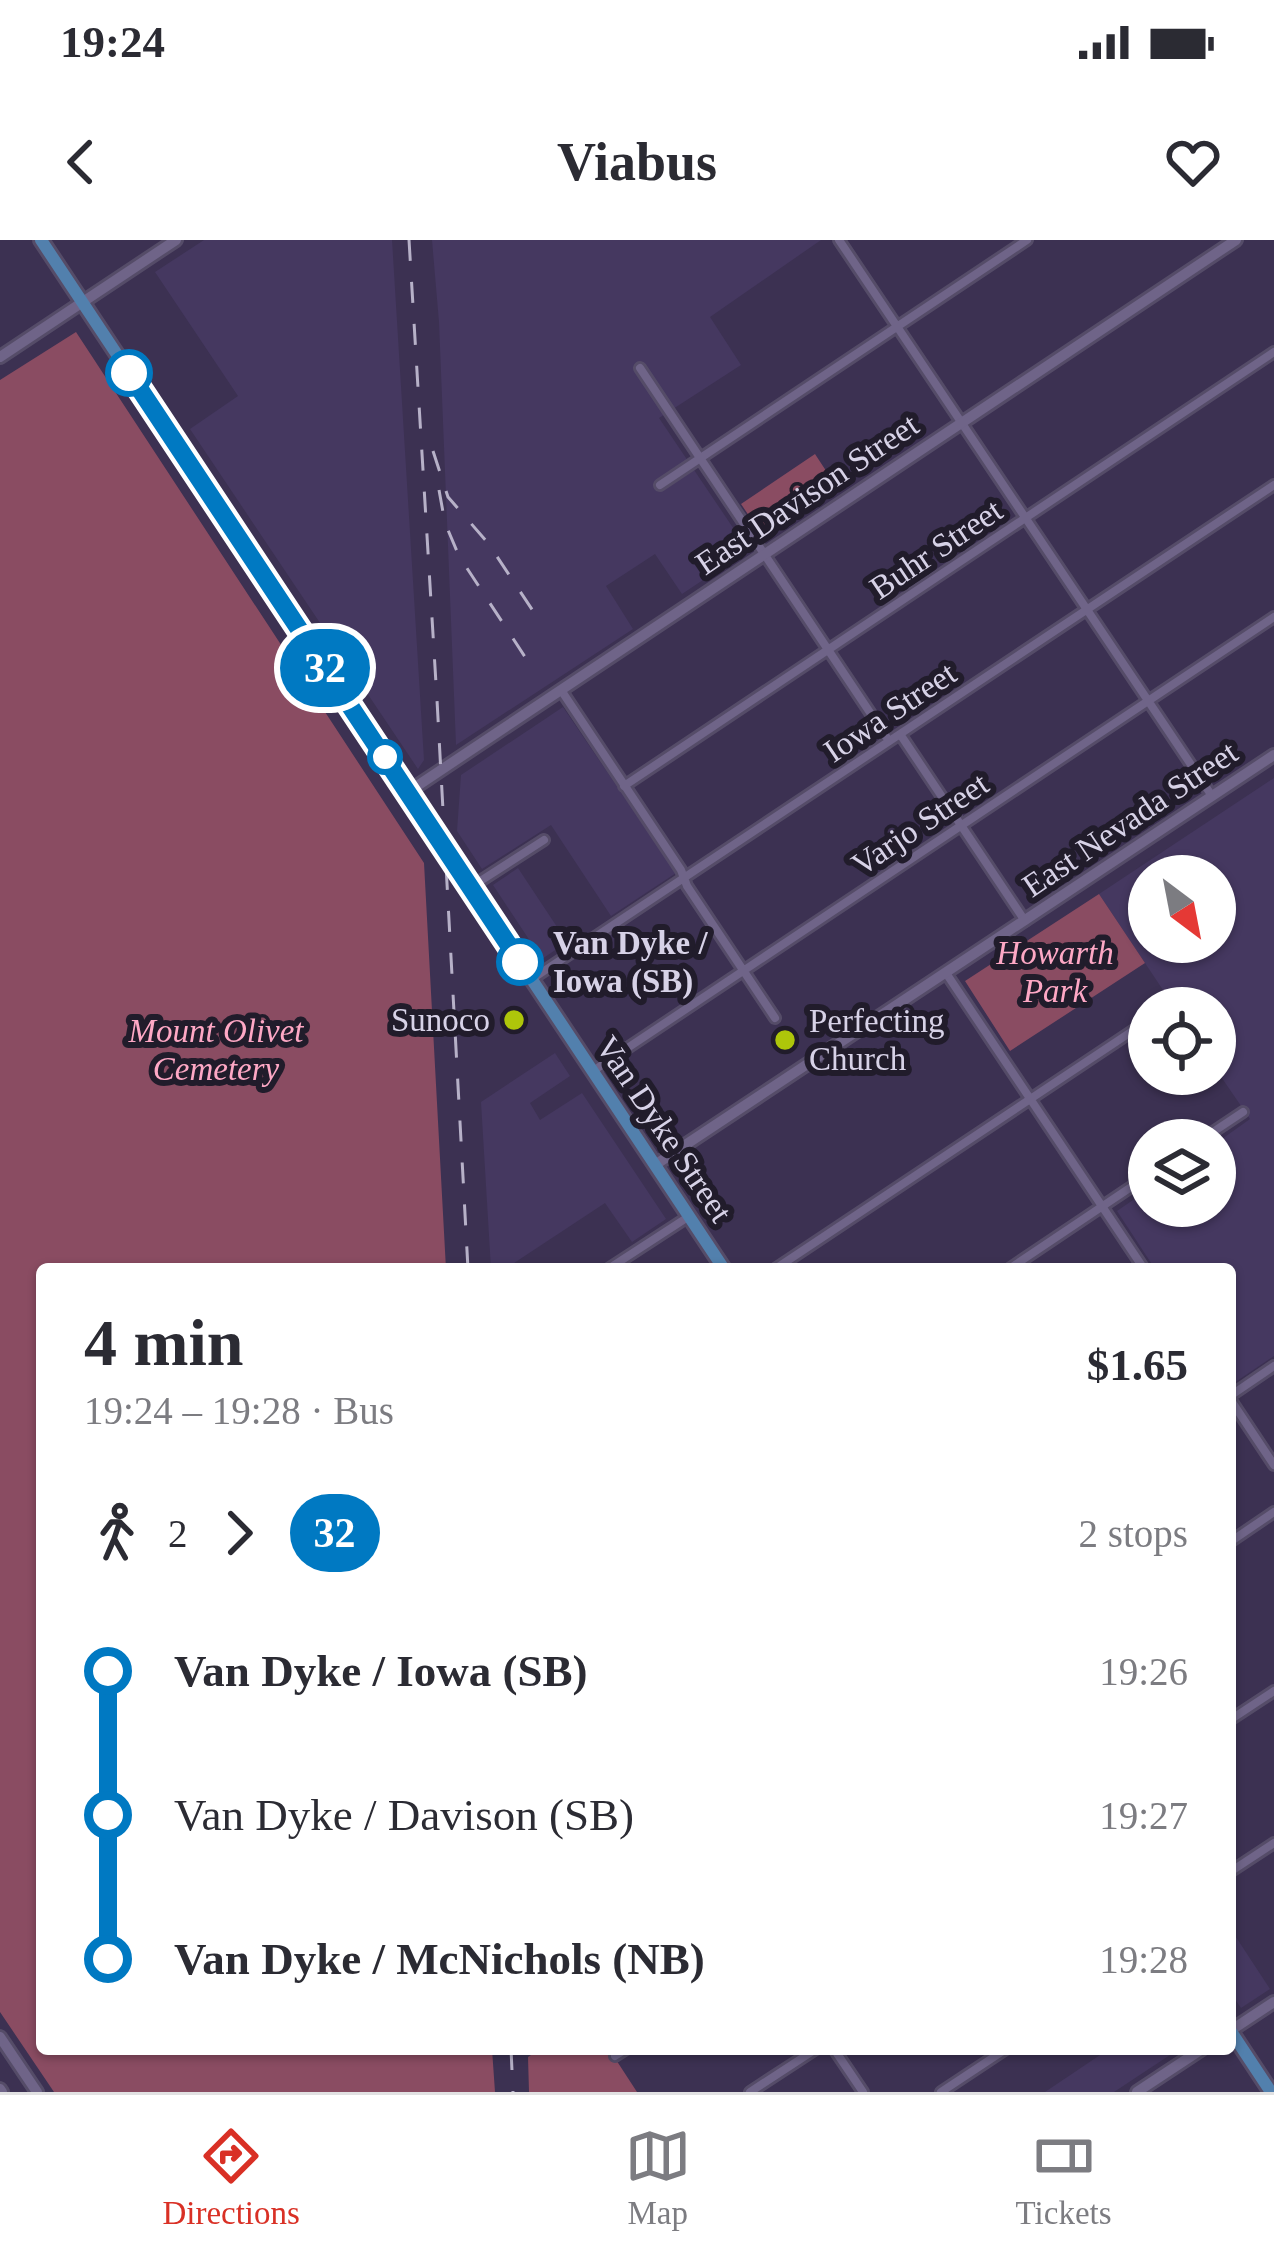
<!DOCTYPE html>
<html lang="en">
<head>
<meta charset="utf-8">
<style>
  body { margin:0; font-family:"Times New Roman",serif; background:#f2f2f3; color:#2b2b33; height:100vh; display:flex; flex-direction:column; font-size:45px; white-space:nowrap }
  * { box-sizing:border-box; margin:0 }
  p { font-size:39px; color:#7c7c81 }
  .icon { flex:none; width:66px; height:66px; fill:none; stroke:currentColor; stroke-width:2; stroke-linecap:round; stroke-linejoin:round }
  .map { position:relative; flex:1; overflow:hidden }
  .sheet { position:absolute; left:36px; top:1023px; width:1200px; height:792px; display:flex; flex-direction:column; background:#fff; border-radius:12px; box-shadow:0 3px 9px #0004 }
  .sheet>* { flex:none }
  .badge { padding:0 24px; border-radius:39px; font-size:42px; line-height:78px }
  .needle { width:78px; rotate:148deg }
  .buttons { position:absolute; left:1128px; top:615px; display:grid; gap:24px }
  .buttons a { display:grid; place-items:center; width:108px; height:108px; border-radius:50%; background:#fff; box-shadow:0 3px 9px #0004; font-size:60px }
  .map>.badge { position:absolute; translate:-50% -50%; box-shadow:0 0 0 6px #fff }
  .legs { display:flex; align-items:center; gap:18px; height:132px; padding:0 48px; font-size:39px }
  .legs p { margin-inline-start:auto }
  .overview { display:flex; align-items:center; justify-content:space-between; height:204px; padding:0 48px }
  h1 { font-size:66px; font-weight:700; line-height:90px }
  ul { padding:0 48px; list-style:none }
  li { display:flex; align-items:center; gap:42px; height:144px; font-size:45px }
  li i { display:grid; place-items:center; width:18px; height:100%; margin:0 15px; background:currentColor }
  li i::after { content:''; width:30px; height:30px; margin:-15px; border:9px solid; border-radius:50%; background:#fff }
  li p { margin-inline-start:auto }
  li:first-child i { background:linear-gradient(#0000 50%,currentColor 0) }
  li:last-child i { background:linear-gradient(currentColor 50%,#0000 0) }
  .status { display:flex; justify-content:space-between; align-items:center; height:84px; padding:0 60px; background:#fff; direction:ltr }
  .status svg { height:33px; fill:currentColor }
  header { display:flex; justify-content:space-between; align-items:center; height:156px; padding:0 48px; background:#fff; font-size:54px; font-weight:700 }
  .tabs { display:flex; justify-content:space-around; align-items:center; height:168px; border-top:3px solid #e1e1e2; background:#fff; font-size:33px; color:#7c7c81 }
  .tabs a { display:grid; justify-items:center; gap:6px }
  .tabs .active { color:#d93025 }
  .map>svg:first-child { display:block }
  .built { fill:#453860; fill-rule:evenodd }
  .green { fill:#8a4c62 }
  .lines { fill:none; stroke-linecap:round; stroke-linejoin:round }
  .street-casing { stroke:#554c68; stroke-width:14 }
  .secondary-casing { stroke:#554c68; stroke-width:16 }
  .primary-casing { stroke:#554c68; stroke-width:18 }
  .street { stroke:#6f6488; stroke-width:8 }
  .secondary { stroke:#6f6488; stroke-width:10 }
  .primary { stroke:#5280ad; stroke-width:12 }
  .rail { stroke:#b7b1c8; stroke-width:3; stroke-dasharray:21 21; stroke-linecap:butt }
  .line-1-casing { stroke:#fff; stroke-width:27 }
  .line-1 { stroke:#0079c2; stroke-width:18 }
  .stop-1-dot { fill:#fff; stroke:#0079c2; stroke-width:6 }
  .poi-dot { fill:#aec60a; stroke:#211c2b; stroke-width:4.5 }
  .labels { text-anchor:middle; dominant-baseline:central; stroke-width:12; stroke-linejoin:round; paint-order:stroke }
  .street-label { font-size:33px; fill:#d7d2e7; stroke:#211c2b }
  .stop-label { font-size:33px; font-weight:bold; fill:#d7d2e7; stroke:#211c2b; text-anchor:start }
  .park-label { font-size:33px; font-style:italic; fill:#fea8c5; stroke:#211c2b }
  .poi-label { font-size:33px; fill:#d7d2e7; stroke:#211c2b; text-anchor:end }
</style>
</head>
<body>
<div class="status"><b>19:24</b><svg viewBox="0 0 49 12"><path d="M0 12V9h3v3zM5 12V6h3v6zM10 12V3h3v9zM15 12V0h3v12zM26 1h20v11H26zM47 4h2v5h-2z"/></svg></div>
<header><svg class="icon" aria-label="back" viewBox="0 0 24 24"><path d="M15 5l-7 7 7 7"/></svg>Viabus<svg class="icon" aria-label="heart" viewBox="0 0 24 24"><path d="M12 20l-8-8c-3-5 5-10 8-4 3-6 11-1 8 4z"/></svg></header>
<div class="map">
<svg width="1274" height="1852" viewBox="0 0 1274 1852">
  <rect width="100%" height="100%" fill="#3c3152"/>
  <!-- built -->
  <path class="built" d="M 204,0 L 392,0 L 424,520 L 418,529 L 190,189 L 238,156 L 155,32 Z
    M 432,0 L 821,0 L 710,77 L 741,125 L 659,178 L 748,310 L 682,354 L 655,314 L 606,346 L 633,389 L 456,505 L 439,82 Z
    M 563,467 L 676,633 L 611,676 L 551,585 L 482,629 L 457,591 L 461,535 Z
    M 1274,538 L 1274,1116 L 1231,1145 L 1230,1029 L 1155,1029 L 1117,971 L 1149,949 L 1149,966 L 1215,966 L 1215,904 L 1250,879 L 1215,828 L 1215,768 L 1175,768 L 1099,654 ZM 1149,636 L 1215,636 L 1215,702 L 1149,702 Z
    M 518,628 L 567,702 L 542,719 L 493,645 Z
    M 555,813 L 570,836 L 530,863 L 540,880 L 582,853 L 666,979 L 632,1002 L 605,963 L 505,1029 L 491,1029 L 481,862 Z
    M 1232,1691 L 1270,1749 L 1241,1768 L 1230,1752 L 1230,1693 Z
    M 1109,1809 L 1179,1809 L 1114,1852 L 1045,1852 Z"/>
  <!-- green -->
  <path class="green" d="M 76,92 L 424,623 L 446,1029 L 42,1029 L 42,1809 L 492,1809 L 495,1852 L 54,1852 L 0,1772 L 0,140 Z
    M 815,214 L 838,249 L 764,298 L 741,264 Z
    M 1099,654 L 1145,723 L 1010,811 L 965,741 Z
    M 540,1809 L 609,1809 L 637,1852 L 529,1852 L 528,1817 Z"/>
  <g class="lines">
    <!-- street casing -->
    <g class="street-casing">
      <path id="street" d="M 839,0 L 1212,556
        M 640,128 L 889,501
        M 660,245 L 1027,0
        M 561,450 L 681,630 L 687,646 L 775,778
        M 900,494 L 1025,681
        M 624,546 L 1274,112
        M 471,647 L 544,600
        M 946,733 L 1144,1029
        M 532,739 L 1274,245
        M 1166,768 L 1171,765
        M 593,831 L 1274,377
        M 1201,900 L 1243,872
        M 608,1029 L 688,977
        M 775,1029 L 1149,780
        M 1009,1029 L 1149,935
        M 1230,1156 L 1274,1126
        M 1230,1159 L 1274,1225
        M 1230,1302 L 1274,1272
        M 1230,1480 L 1274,1451
        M 1230,1632 L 1274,1603
        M 834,1809 L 863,1852
        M 615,1816 L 626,1809
        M 750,1852 L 816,1809
        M 941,1852 L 1006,1809"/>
    </g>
    <!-- secondary casing -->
    <g class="secondary-casing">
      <path id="secondary" d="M 0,117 L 176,0
        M 408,552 L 1236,0
        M 655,925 L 1274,515
        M 1230,1791 L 1274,1762
        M 0,1797 L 37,1852
        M 0,1849 L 2,1852
        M 1137,1852 L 1202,1809"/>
    </g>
    <!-- primary casing -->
    <g class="primary-casing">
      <path id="primary" d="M 41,0 L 724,1029
        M 1230,1790 L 1271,1852"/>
    </g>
    <!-- street -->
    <use href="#street" class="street"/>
    <!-- secondary -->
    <use href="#secondary" class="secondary"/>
    <!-- primary -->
    <use href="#primary" class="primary"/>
    <!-- rail -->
    <path class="rail" d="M 409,0 L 437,460 L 468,1029
      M 433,211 L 448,257 L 488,303 L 537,377
      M 439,250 L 445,283 L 459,316 L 531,426
      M 511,1809 L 513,1852"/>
  </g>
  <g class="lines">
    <!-- line-1 casing -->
    <g class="line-1-casing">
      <path id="line-1" d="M 129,133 L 520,722"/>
    </g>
    <!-- line-1 -->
    <use href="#line-1" class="line-1"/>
  </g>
  <!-- markers -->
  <g class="stop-1-dot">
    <circle cx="129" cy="133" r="21"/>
    <circle cx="385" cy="517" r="15"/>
    <circle cx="520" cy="722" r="21"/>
  </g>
  <g class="poi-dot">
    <circle cx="514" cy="780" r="12"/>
    <circle cx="785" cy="800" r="12"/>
  </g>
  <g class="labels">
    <!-- street labels -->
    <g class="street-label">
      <text transform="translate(807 254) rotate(-34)">East Davison Street</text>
      <text transform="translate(936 309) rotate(-34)">Buhr Street</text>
      <text transform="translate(890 472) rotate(-34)">Iowa Street</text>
      <text transform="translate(1130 579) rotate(-34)">East Nevada Street</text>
      <text transform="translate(920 584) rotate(-34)">Varjo Street</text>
      <text transform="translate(664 889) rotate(56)">Van Dyke Street</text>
    </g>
    <!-- stop labels -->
    <g class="stop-label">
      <text x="553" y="703">Van Dyke /<tspan x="553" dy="38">Iowa (SB)</tspan></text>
    </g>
    <!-- park labels -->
    <g class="park-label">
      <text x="1055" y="713">Howarth<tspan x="1055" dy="38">Park</tspan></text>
      <text x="216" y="791">Mount Olivet<tspan x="216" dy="38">Cemetery</tspan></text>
    </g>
    <!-- poi labels -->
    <g class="poi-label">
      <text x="490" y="780">Sunoco</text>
      <text x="809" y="781" text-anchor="start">Perfecting<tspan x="809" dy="38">Church</tspan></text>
    </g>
  </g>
</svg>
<div class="buttons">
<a><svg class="needle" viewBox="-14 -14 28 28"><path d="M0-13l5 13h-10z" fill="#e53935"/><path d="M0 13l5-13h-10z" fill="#7c7c81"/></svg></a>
<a><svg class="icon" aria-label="locate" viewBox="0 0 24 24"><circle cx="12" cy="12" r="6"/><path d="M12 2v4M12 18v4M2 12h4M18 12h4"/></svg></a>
<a><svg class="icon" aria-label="layers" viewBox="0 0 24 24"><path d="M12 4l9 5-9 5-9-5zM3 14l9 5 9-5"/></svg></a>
</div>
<b class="badge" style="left:325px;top:428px;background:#0079c2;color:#fff">32</b>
<section class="sheet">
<div class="overview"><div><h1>4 min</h1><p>19:24 – 19:28 · Bus</p></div><b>$1.65</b></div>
<div class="legs"><svg class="icon" aria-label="walk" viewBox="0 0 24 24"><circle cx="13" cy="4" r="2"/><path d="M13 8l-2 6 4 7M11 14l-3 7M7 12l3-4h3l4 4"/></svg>2<svg class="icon" aria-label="forward" viewBox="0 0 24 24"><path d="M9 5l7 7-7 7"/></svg><b class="badge" style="background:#0079c2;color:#fff">32</b><p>2 stops</p></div>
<ul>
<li><i style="color:#0079c2"></i><b>Van Dyke / Iowa (SB)</b><p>19:26</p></li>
<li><i style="color:#0079c2"></i><span>Van Dyke / Davison (SB)</span><p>19:27</p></li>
<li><i style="color:#0079c2"></i><b>Van Dyke / McNichols (NB)</b><p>19:28</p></li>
</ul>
</section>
</div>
<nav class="tabs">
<a class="active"><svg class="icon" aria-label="directions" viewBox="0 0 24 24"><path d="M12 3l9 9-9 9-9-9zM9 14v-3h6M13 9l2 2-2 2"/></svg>Directions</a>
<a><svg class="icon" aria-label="map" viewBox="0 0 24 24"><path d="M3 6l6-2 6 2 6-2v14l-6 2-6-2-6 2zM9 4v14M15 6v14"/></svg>Map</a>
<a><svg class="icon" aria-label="tickets" viewBox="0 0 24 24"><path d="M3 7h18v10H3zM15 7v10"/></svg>Tickets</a>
</nav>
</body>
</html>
